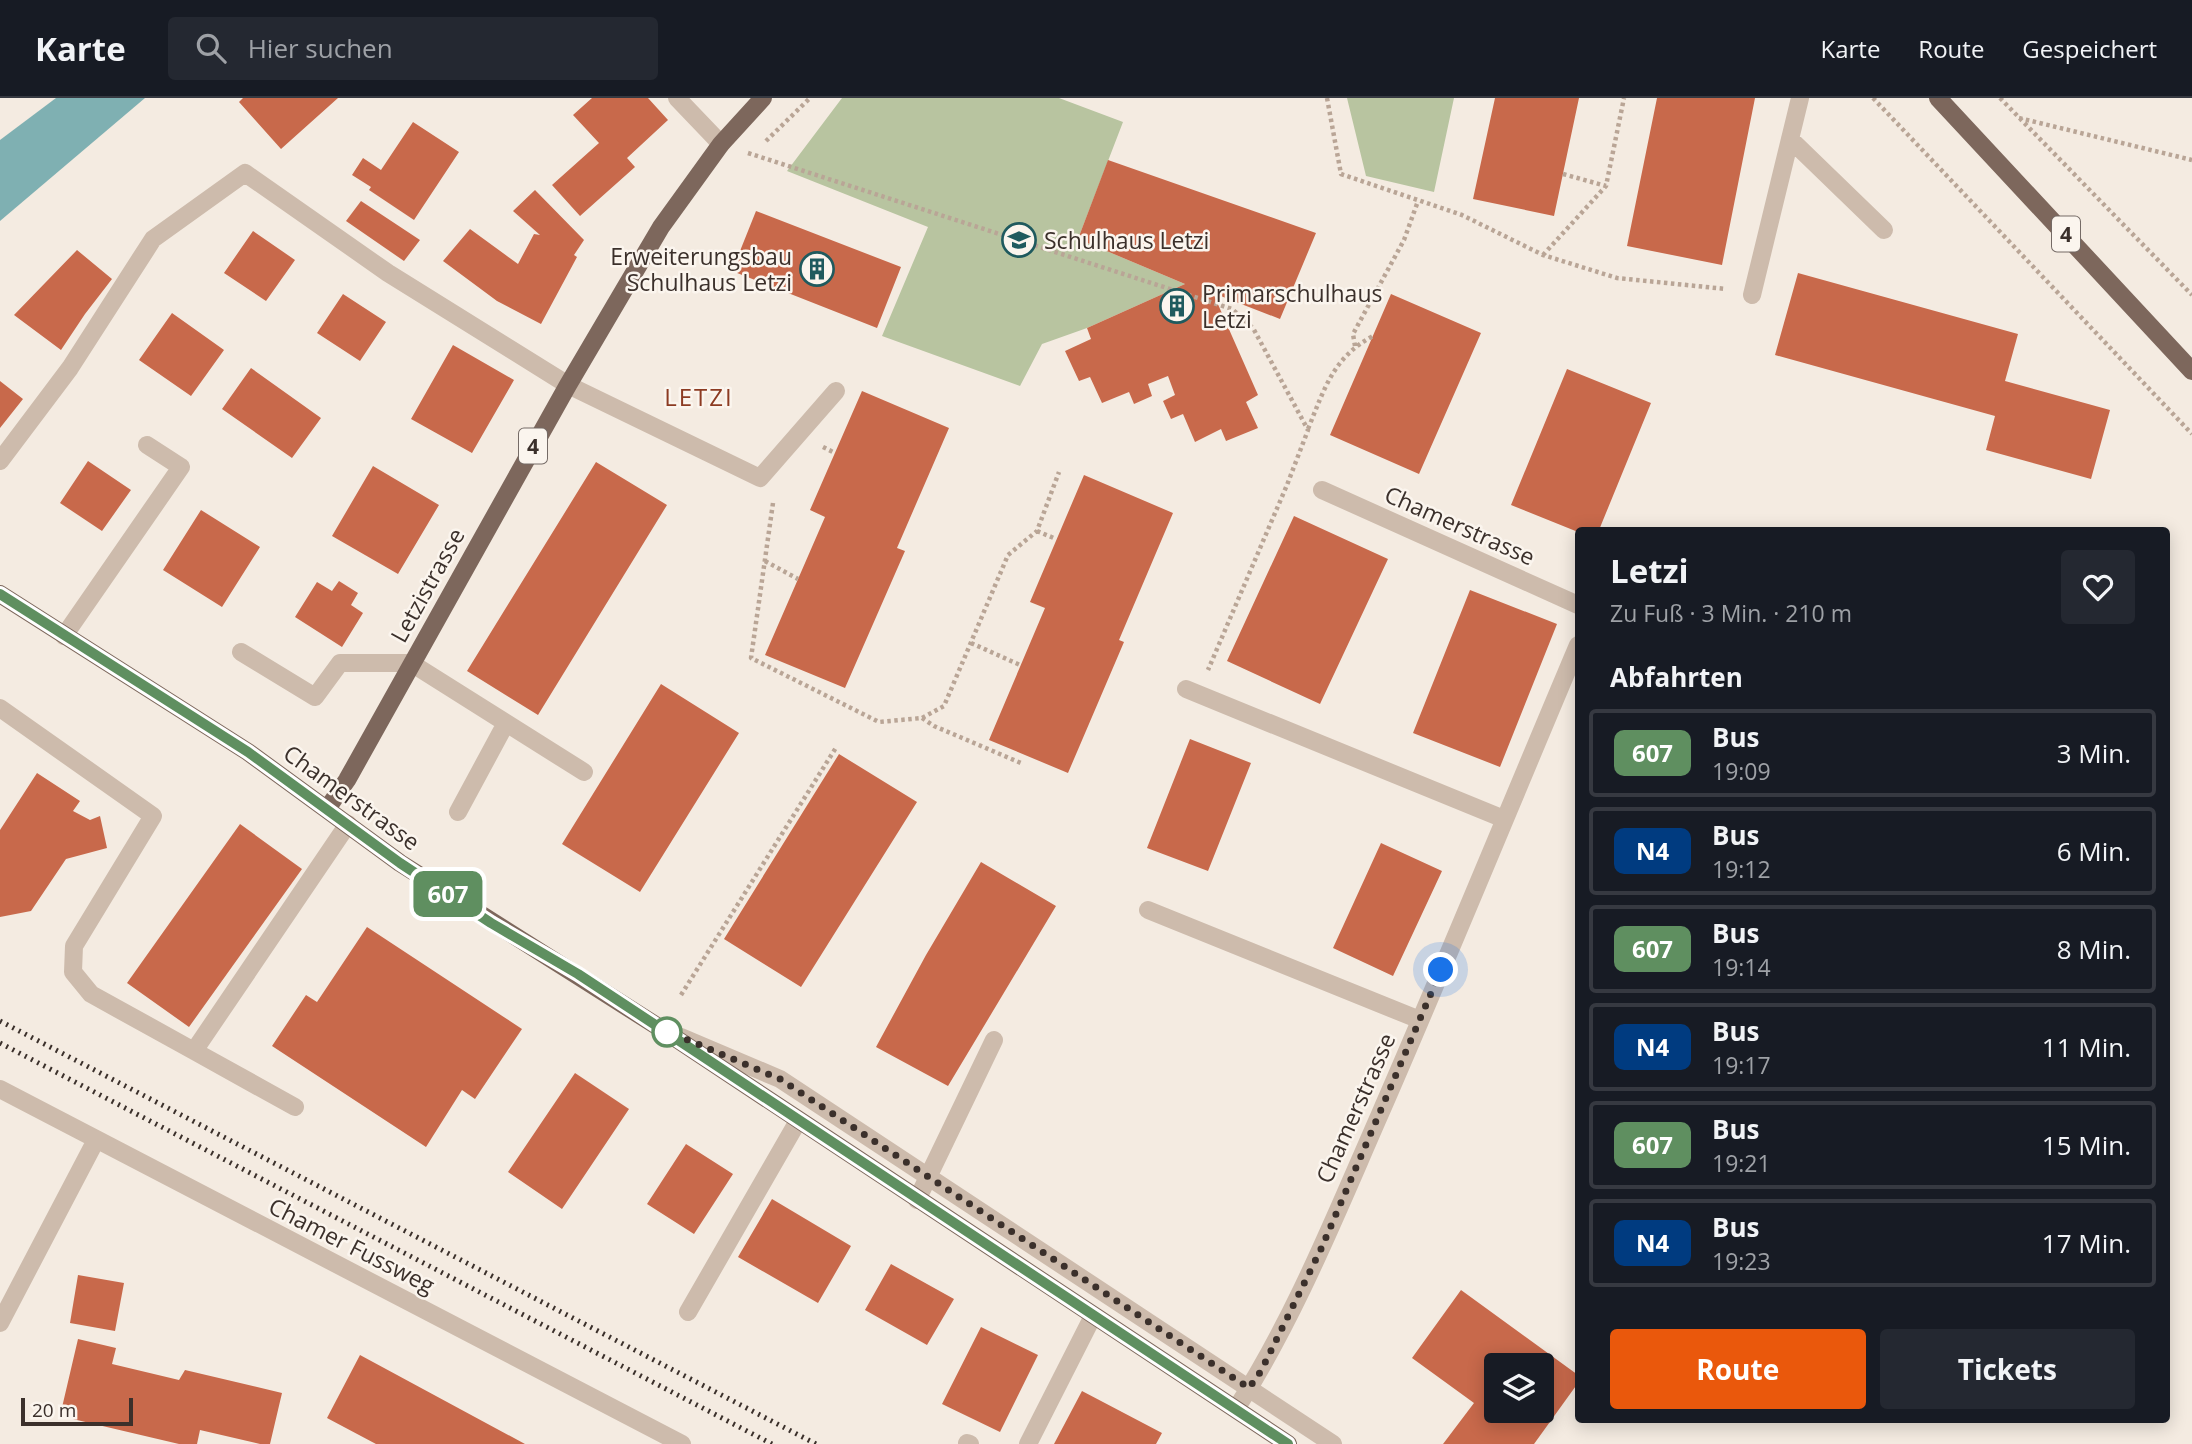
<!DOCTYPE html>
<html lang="de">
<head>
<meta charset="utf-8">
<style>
  body { margin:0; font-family:"Open Sans",sans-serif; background:#242831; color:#f1f3f6; height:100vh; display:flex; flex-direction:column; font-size:26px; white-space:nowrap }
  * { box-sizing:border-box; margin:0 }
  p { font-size:23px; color:#9ea1a6 }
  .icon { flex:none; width:38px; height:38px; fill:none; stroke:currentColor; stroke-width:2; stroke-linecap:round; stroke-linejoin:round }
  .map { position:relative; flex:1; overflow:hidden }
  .panel { position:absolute; left:1575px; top:429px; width:595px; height:896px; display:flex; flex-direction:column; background:#171b24; border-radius:7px; box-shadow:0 4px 18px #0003 }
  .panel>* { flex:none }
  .badge { padding:0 14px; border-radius:10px; font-size:24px; line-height:46px }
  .controls { position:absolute; left:1484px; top:1255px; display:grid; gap:14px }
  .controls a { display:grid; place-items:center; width:70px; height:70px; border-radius:7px; background:#171b24; box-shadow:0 4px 18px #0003; font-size:35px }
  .scale { position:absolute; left:21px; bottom:18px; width:112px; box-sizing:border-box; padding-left:7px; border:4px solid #3b302b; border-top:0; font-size:19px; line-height:24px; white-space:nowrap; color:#3b302b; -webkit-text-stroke:5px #fbf5ee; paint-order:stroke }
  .you { position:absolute; width:35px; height:35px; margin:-18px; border:5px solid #fff; border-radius:50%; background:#1a73e8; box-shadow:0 0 0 10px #1a73e833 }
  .map>.badge { position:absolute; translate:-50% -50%; box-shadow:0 0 0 4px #fff }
  h2 { padding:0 35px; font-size:26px; line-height:63px }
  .round { display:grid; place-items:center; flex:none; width:74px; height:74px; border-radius:7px; background:#242831 }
  .head { display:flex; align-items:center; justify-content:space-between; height:119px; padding:0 35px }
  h1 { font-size:33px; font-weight:700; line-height:52px }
  .primary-button { display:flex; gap:14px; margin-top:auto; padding:14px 35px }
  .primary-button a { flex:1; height:80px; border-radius:7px; background:#ea580c; color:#fff; font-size:28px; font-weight:700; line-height:80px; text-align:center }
  .primary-button a+a { background:#242831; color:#f1f3f6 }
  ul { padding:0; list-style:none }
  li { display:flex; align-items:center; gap:21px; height:88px; margin:0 14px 10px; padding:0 21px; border:4px solid #363941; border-radius:7px }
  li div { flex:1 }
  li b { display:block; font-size:26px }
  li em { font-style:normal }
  li .badge { min-width:77px; font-weight:700; text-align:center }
  header { display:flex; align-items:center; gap:42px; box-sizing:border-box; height:98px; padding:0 35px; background:#171b24; border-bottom:2px solid #363941 }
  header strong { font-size:33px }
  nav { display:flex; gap:38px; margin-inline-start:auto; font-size:24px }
  .search { width:490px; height:63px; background:#242831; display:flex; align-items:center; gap:18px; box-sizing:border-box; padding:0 24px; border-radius:7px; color:#9ea1a6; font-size:26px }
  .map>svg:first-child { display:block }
  .green { fill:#b8c4a0 }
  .water { fill:#7fb0b2 }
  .building { fill:#c8694b; fill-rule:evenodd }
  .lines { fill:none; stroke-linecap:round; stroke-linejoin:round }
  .path { stroke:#b9a596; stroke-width:4.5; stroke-dasharray:3.5 3.5; stroke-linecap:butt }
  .minor { stroke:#cdbbac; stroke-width:18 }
  .major { stroke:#7d675c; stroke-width:18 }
  .rail { stroke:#3b302b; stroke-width:5; stroke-dasharray:2 5; stroke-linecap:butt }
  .line-casing { stroke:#fff; stroke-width:16 }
  .line { stroke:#5f8f60; stroke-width:10 }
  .walk { stroke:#3b302b; stroke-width:7; stroke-dasharray:0 12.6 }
  .stop-dot { fill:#fff; stroke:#5f8f60; stroke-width:3.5 }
  .labels { text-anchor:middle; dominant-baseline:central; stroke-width:5; stroke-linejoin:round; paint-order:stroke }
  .shield { fill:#fbf5ee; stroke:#756b66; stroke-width:2 }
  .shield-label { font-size:21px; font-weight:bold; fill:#3b302b }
  .poi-label { font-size:23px; fill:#3b302b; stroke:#fbf5ee; text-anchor:start }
  .street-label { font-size:23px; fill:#3b302b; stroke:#fbf5ee }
  .neighbourhood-label { font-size:24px; letter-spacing:2px; fill:#8c3b22; stroke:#fbf5ee }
</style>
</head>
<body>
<header>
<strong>Karte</strong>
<div class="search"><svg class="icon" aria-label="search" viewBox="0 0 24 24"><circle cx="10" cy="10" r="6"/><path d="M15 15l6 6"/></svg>Hier suchen</div>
<nav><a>Karte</a><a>Route</a><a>Gespeichert</a></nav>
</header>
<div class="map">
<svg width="2192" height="1346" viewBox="0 0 2192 1346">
  <rect width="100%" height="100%" fill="#f4ebe1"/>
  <!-- green -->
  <path class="green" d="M 842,0 L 1059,0 L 1123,24 L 1078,141 L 1185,186 L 1087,230 L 1042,246 L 1020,288 L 882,238 L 928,129 L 787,73 Z
    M 1347,0 L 1454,0 L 1434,94 L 1366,78 Z"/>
  <!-- water -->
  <path class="water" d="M 56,0 L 145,0 L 0,123 L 0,42 Z"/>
  <!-- building -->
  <path class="building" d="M 243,0 L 338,0 L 281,51 L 239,4 Z
    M 592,0 L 648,0 L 668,22 L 627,60 L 635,69 L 580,118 L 552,87 L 599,45 L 573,17 Z
    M 1495,0 L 1579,0 L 1554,118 L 1473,101 Z
    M 1657,0 L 1755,0 L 1722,167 L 1627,148 Z
    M 413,24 L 459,54 L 414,122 L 369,92 L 371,89 L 352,77 L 363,60 L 381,72 Z
    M 1108,62 L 1316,135 L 1280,221 L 1213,195 L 1258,297 L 1246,304 L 1258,330 L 1226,343 L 1221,331 L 1195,344 L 1183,316 L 1171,321 L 1163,303 L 1175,297 L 1168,278 L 1148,286 L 1152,298 L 1134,306 L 1129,294 L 1102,305 L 1090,279 L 1079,283 L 1065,253 L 1091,241 L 1087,230 L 1185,186 L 1078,141 Z
    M 535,92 L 584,142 L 574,157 L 577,159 L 541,226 L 497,203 L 443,163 L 470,131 L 518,166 L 534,136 L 540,137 L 513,113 Z
    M 361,103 L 420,142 L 404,163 L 346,123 Z
    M 756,113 L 901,169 L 877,230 L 732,173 Z
    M 253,133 L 295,162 L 266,203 L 224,175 Z
    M 77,152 L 112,181 L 85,216 L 61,252 L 14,217 Z
    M 1798,175 L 2018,236 L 2005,283 L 2110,312 L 2091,381 L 1986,352 L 1995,318 L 1775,257 Z
    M 343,196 L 386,224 L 360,263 L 317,235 Z
    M 1391,196 L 1481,235 L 1419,376 L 1330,337 Z
    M 172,215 L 224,252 L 191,298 L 139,262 Z
    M 453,247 L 514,282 L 472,355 L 411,321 Z
    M 251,270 L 321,320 L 292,360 L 222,311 Z
    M 1567,271 L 1651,305 L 1599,432 L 1578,432 L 1578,434 L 1511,407 Z
    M 0,283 L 23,301 L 0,330 Z
    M 862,293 L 949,330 L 897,450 L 905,453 L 845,590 L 765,557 L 825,419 L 810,412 Z
    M 88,363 L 131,392 L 102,433 L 60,405 Z
    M 596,364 L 667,407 L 538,617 L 467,573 Z
    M 373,368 L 439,407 L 398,476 L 332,438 Z
    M 1084,377 L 1173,415 L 1119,542 L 1124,544 L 1068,675 L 989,642 L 1045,510 L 1030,504 Z
    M 201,412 L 260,449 L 222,509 L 163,472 Z
    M 1294,418 L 1388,461 L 1320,606 L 1227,563 Z
    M 339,483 L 358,495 L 351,507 L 363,515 L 342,549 L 295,519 L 317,484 L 332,493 Z
    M 1470,492 L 1557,526 L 1500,669 L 1413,635 Z
    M 661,586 L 739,635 L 640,794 L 562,746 Z
    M 1190,641 L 1251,665 L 1208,773 L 1147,750 Z
    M 839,656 L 917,704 L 801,889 L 724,841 Z
    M 37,675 L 80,703 L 73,713 L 90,722 L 100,718 L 107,750 L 66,761 L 31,813 L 0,819 L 0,732 Z
    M 240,726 L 302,771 L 189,929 L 127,885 Z
    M 1381,745 L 1442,773 L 1393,878 L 1333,850 Z
    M 981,764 L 1056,808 L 948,988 L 876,949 L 926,857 Z
    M 367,829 L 522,931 L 475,1001 L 462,992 L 426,1049 L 272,948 L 306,897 L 317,904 Z
    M 575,975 L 629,1011 L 562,1111 L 508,1074 Z
    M 686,1046 L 733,1076 L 694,1136 L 647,1106 Z
    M 772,1101 L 851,1148 L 818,1205 L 738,1159 Z
    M 891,1166 L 954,1201 L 927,1247 L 865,1212 Z
    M 78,1177 L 124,1185 L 115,1233 L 70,1225 Z
    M 1461,1192 L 1578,1277 L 1578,1285 L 1534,1346 L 1443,1346 L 1474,1305 L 1412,1260 ZM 1496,1267 L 1542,1267 L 1542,1312 L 1496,1312 Z
    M 981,1229 L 1038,1257 L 1000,1334 L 942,1306 Z
    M 78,1241 L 116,1250 L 112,1266 L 179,1282 L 185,1272 L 282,1295 L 270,1346 L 260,1346 L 200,1332 L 197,1346 L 179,1346 L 60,1318 Z
    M 360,1257 L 525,1346 L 376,1346 L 327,1320 Z
    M 1082,1293 L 1162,1335 L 1156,1346 L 1054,1346 Z"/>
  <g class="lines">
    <!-- path -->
    <path class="path" d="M 1327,0 L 1341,76 L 1462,117 L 1543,157 L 1617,180 L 1726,191
      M 1873,0 L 2192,336
      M 2000,0 L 2192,197
      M 2019,20 L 2192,62
      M 766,43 L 810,0
      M 748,55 L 1232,211 L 1253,230 L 1308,332 L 1287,387 L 1208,572
      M 1563,76 L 1606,88
      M 1543,157 L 1606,88 L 1624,0
      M 1355,248 L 1353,236 L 1404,142 L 1418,103
      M 1308,331 C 1324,292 1333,259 1373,238
      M 823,349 L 835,355
      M 773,405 L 751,560 L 879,624 L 922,620 L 944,608 L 1008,457 L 1037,433 L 1059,374
      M 1037,433 L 1056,441
      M 765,463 L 798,481
      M 971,545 L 1020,567
      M 922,620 L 934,628 L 1021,665
      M 681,897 L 837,648"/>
    <!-- minor -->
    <path class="minor" d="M 677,0 L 721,46
      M 1790,41 L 1884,132
      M 1752,197 L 1800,0
      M 0,363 L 70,270 L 153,141 L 245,75 L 388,175 L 568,287 L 760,380 L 836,293
      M 1322,392 L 1578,507
      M 64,538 L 181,369 L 147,347
      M 241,554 L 315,599 L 340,565 L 411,565 L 584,674
      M 1186,591 L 1504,721
      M 0,610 L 153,718 L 74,848 L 73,874 L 91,896 L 194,953
      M 458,714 L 506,625
      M 1148,812 L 1420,922
      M 681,939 L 780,981 L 1333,1346
      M 0,991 L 682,1346
      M 295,1009 L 194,953 L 348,726
      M 917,1102 L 994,942
      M 688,1214 L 798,1023
      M 0,1225 L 96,1042
      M 1236,1311 C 1295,1219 1336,1116 1380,1016 C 1448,860 1512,703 1578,547
      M 967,1345 L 970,1346
      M 1028,1346 L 1093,1218"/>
    <!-- major -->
    <path class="major" d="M 1938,0 L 2192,273
      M 0,496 L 248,654 L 400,765 L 660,930 L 1288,1346
      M 327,711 L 347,682 L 568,287 L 661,129 L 721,46 L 763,0"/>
    <!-- rail -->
    <path class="rail" d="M 0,923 L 816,1346
      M 0,945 L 772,1346"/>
  </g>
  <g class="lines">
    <!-- line casing -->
    <g class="line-casing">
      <path id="line" d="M 0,496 L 248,654 L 400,765 L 491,825 L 578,876 L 660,930 L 1288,1346"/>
    </g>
    <!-- line -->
    <use href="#line" class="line"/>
    <!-- walk -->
    <path class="walk" d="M 667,934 L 660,930 L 780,981 L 1249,1290 L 1261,1273 L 1321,1151 L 1441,872"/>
  </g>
  <!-- icons -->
  <defs>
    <g id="school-ring" transform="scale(1.75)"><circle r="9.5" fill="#fbf5ee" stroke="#1f5a5e" stroke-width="1.5"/><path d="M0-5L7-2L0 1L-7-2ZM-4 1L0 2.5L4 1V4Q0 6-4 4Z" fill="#1f5a5e"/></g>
    <g id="building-ring" transform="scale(1.75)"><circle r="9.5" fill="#fbf5ee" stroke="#1f5a5e" stroke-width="1.5"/><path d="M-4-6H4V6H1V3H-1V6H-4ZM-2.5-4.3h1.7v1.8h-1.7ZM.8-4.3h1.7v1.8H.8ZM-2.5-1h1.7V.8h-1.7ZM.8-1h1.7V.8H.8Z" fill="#1f5a5e"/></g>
  </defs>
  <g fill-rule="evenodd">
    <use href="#school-ring" x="1019" y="142"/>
    <use href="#building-ring" x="817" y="171"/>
    <use href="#building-ring" x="1177" y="208"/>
  </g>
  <!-- markers -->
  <circle class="stop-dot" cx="667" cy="934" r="14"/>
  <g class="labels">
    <!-- shield labels -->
    <g class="shield">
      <rect x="2052" y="118.5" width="28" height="35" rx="5"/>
      <rect x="519" y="330.5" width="28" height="35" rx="5"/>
    </g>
    <g class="shield-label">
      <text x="2066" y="136">4</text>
      <text x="533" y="348">4</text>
    </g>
    <!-- poi labels -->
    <g class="poi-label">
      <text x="1044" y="142">Schulhaus Letzi</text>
      <text x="792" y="158" text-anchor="end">Erweiterungsbau<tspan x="792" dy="26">Schulhaus Letzi</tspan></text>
      <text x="1202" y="195">Primarschulhaus<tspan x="1202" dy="26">Letzi</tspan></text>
    </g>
    <!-- street labels -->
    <g class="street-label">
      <text transform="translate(1460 427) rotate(24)">Chamerstrasse</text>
      <text transform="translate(427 487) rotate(-61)">Letzistrasse</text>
      <text transform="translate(352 699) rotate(36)">Chamerstrasse</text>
      <text transform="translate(1355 1010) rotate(-66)">Chamerstrasse</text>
      <text transform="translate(352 1147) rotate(27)">Chamer Fussweg</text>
    </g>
    <!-- neighbourhood labels -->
    <g class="neighbourhood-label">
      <text x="699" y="298">LETZI</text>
    </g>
  </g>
</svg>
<div class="controls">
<a><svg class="icon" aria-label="layers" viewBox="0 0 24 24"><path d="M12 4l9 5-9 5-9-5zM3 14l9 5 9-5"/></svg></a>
</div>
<div class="scale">20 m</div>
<div class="you" style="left:1441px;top:872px"></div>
<b class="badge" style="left:448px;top:796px;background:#5f8f60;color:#fff">607</b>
<section class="panel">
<div class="head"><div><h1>Letzi</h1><p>Zu Fuß · 3 Min. · 210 m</p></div><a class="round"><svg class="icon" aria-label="heart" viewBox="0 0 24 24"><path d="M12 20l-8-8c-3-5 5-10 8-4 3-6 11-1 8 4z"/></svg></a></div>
<h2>Abfahrten</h2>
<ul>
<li><span class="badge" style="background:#5f8f60;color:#fff">607</span><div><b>Bus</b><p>19:09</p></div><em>3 Min.</em></li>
<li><span class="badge" style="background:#003b80;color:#fff">N4</span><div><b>Bus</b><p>19:12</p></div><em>6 Min.</em></li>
<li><span class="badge" style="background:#5f8f60;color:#fff">607</span><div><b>Bus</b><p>19:14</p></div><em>8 Min.</em></li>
<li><span class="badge" style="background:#003b80;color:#fff">N4</span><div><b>Bus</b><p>19:17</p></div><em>11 Min.</em></li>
<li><span class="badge" style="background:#5f8f60;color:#fff">607</span><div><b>Bus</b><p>19:21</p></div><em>15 Min.</em></li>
<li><span class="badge" style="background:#003b80;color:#fff">N4</span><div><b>Bus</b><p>19:23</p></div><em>17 Min.</em></li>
</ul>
<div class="primary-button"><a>Route</a><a>Tickets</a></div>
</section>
</div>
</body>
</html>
